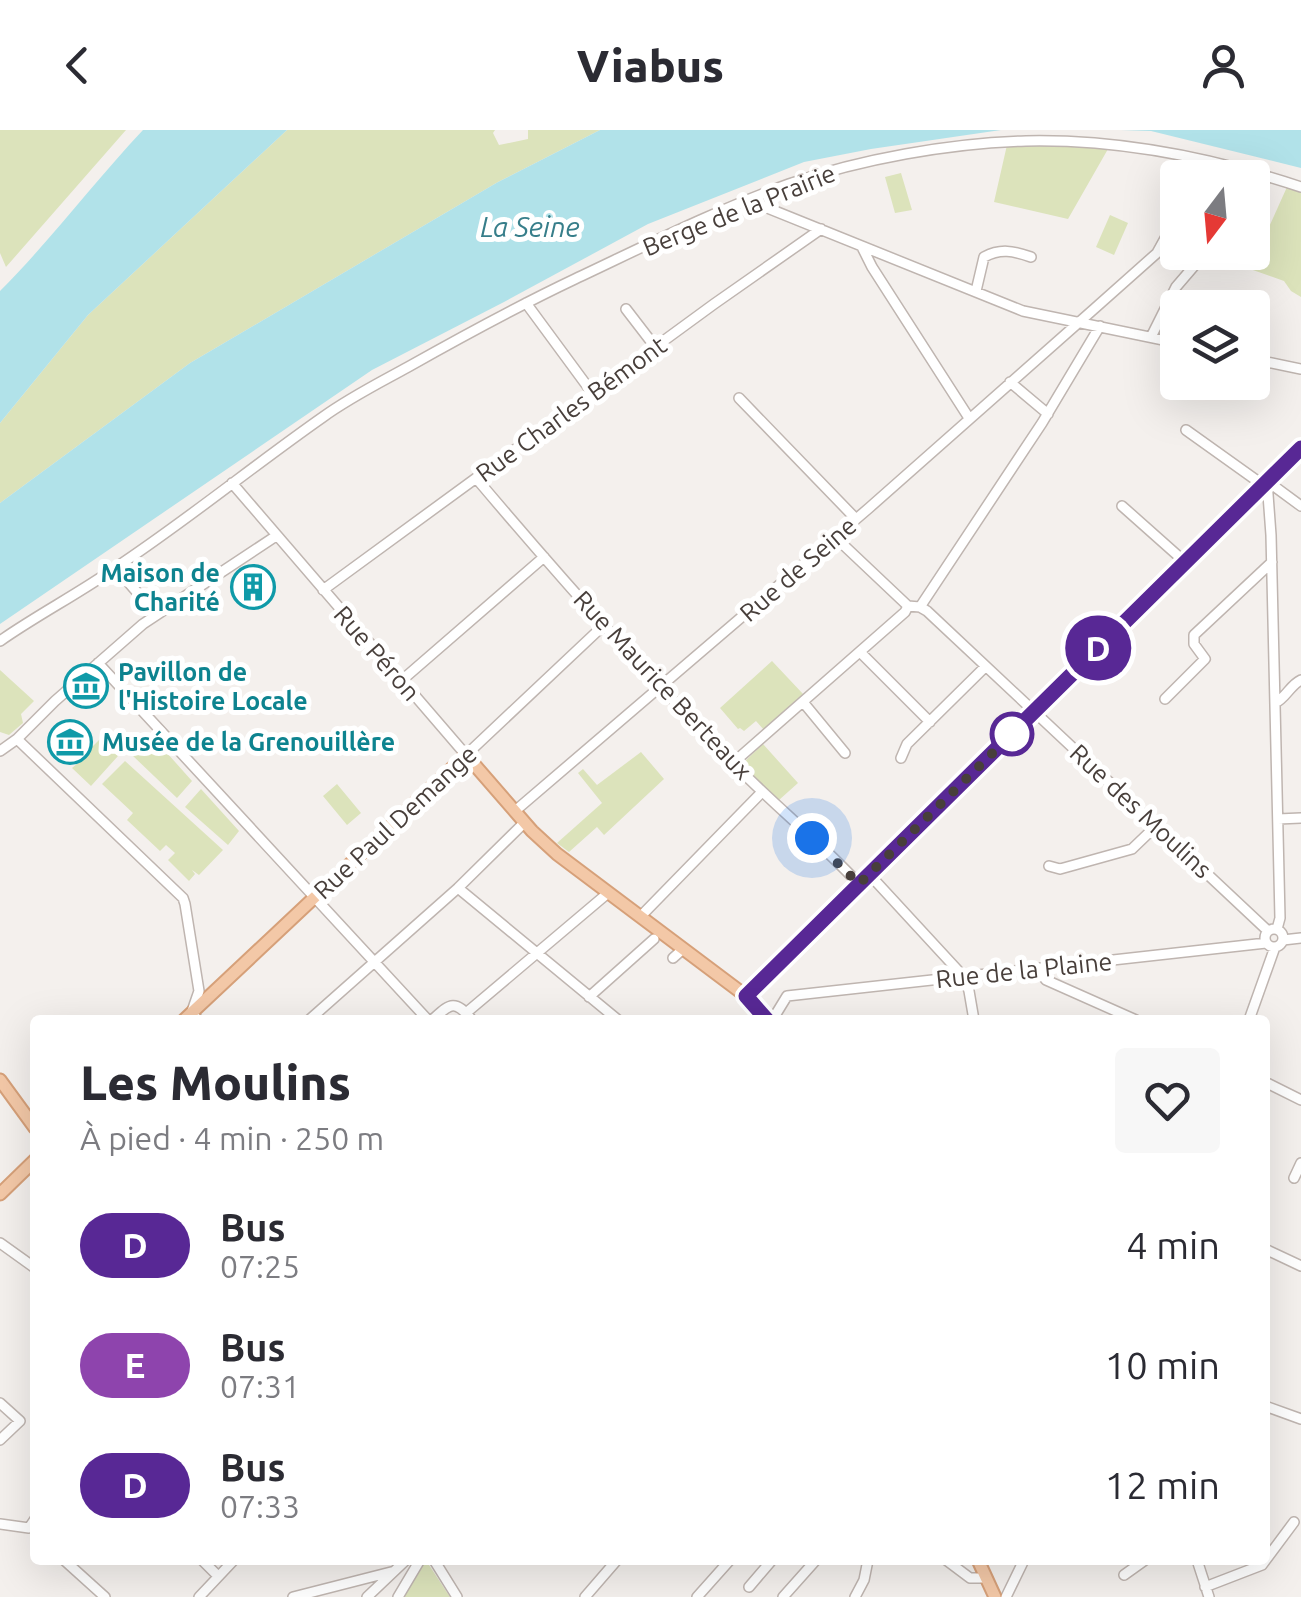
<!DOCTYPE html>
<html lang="fr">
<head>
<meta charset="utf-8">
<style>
  body { margin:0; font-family:Ubuntu,sans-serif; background:#f7f7f7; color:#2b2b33; height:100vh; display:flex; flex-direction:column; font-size:38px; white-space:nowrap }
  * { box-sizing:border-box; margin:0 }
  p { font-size:32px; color:#7c7c81 }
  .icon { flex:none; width:55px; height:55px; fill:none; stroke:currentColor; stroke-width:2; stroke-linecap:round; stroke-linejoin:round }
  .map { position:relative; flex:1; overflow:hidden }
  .panel { position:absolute; left:30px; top:885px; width:1240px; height:550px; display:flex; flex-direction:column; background:#fff; border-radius:10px; box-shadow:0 10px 40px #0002 }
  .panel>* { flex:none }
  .badge { padding:0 20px; border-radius:32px; font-size:35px; line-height:65px }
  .needle { width:65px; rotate:196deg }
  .tools { position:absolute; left:1160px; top:30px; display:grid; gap:20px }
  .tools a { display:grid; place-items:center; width:110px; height:110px; border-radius:10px; background:#fff; box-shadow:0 10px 40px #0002; font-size:50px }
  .you { position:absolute; width:50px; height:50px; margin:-25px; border:8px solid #fff; border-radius:50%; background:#1a73e8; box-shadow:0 0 0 15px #1a73e833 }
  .map>.badge { position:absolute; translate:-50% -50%; box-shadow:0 0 0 5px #fff }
  .round { display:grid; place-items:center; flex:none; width:105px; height:105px; border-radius:10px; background:#f7f7f7 }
  .headline { display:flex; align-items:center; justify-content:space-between; height:170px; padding:0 50px }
  h1 { font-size:48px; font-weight:800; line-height:75px }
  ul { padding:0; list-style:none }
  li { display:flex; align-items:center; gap:30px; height:120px; padding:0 50px }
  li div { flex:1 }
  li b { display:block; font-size:38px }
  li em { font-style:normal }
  li .badge { min-width:110px; font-weight:700; text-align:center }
  header { display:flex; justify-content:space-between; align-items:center; height:130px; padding:0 50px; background:#fff; font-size:45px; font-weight:800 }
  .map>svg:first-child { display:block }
  .green { fill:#dce3bb }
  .water { fill:#b1e2e9 }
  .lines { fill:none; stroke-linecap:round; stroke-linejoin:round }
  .minor-casing { stroke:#bfb5b0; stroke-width:12 }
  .major-casing { stroke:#d6a079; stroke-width:15 }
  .minor { stroke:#fff; stroke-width:9 }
  .major { stroke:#f3c8a7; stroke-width:11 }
  .line-casing { stroke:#fff; stroke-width:22 }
  .line { stroke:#582895; stroke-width:15 }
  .walk { stroke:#483f3b; stroke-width:10; stroke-dasharray:0 18 }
  .stop-dot { fill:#fff; stroke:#582895; stroke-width:5 }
  .labels { text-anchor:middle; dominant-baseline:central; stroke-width:10; stroke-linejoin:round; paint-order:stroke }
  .street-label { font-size:25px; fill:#483f3b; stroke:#fff }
  .culture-label { font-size:25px; font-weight:bold; fill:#0d838f; stroke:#fff; text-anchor:start }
  .water-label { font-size:28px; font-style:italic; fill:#377e8a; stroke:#fff }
</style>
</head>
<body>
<header><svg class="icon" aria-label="back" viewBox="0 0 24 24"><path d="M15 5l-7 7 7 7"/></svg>Viabus<svg class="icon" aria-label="person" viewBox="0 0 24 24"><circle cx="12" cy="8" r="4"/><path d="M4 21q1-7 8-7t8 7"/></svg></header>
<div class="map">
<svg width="1301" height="1467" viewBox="0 0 1301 1467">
  <rect width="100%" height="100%" fill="#f4f0ed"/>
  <!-- green -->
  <path class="green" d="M 0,0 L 126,0 L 6,137 L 0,123 Z
    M 287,0 L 495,0 L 493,3 L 499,15 L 528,9 L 528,0 L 600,0 L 498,52 L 190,233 L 0,373 L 0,293 L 88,185 Z
    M 1007,15 L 1073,15 L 1108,19 L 1068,89 L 994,72 Z
    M 901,43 L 912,80 L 895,83 L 885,47 Z
    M 1287,57 L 1301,62 L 1301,167 L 1291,161 L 1284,151 L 1250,139 Z
    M 1110,85 L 1128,93 L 1114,125 L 1096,117 Z
    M 772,531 L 804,565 L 764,600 L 756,591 L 744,601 L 740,598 L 738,599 L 720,578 Z
    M 0,540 L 34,571 L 21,584 L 23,593 L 9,605 L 0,602 Z
    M 151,605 L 192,651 L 177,668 L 132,625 Z
    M 100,609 L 118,626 L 91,656 L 72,638 L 90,623 L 90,619 Z
    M 763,614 L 798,653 L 779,670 L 741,635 Z
    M 641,622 L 664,649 L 604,705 L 597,697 L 569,722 L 557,713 L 602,673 L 578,643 L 583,639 L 597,655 Z
    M 125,631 L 223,720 L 199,745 L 192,740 L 195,744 L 189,751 L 168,730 L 175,723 L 166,715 L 160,721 L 127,690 L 133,683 L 102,654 Z
    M 337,654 L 361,683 L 347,695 L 323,666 Z
    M 201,659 L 239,701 L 228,715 L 185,677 Z
    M 422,1435 L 429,1435 L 450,1467 L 404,1467 Z"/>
  <!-- water -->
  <path class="water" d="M 143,0 L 287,0 L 88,185 L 0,293 L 0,161 C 51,110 94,52 143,0 Z
    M 600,0 L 1001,0 L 871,19 L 804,32 L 648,94 L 504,172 L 372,240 L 0,494 L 0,373 L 190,233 L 498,52 Z
    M 1121,0 L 1301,0 L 1301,38 L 1151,1 Z"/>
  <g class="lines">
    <!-- minor casing -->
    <g class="minor-casing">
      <path id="minor" d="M 1196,48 L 1204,31
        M 750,71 L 1023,181 L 1178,213
        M 862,117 L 872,137 L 969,288
        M 976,161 L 984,127 C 1001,118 1013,121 1031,127
        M 526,173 L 593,264
        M 626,179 L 656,218
        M 1151,207 L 1176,157 L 1206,122
        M 1252,229 L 1301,239
        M 1010,252 L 1048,284
        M 739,268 L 856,389
        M 1186,300 L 1263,355
        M 476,348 C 558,445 643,541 732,632 C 773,674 819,711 859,754
        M 1267,351 L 1271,405 L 1280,788 L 1277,799
        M 1267,351 L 1301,376
        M 232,353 L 466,625 L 605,494
        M 1122,376 L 1185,432
        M 835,407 L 908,476 L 920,477 L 927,481 L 1268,801
        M 116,438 L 156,484
        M 323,460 L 714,174 L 821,99
        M 920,477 L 1042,293 L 1100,196
        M 0,511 C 37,485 78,464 115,438 C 186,391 253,336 323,287 C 349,268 379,253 408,237 C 463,206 518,176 575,149 C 645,116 716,80 789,54 C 860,29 951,13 1026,11 C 1119,9 1213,28 1301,57
        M 860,522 L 930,592
        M 98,533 L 428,890
        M 401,551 L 544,427
        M 1165,569 L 1205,529 L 1194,514 L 1194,505 L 1272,432
        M 803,572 L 845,623
        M 1275,573 C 1286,568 1290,555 1301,550
        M 17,609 L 183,768 L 185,774 L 199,861 L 191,884 L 199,890
        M 0,621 L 17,609 L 55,571 L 143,494 L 276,406
        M 901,628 L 907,614 L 985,537
        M 733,633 L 905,482 L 908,476
        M 515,681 L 869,378 L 1094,179 L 1157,123 L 1178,85
        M 1278,689 L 1301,688
        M 1049,736 L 1060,739 L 1132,719 L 1157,695
        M 869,744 L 964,847 L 969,861 L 974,890
        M 458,758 L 618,890
        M 640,787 L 762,662
        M1265 808a9 9 0 1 1 18 0a9 9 0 1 1-18 0Z
        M 1283,810 L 1301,808
        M 673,828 L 683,819
        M 1038,840 L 1046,850 L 1136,890
        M 589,867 L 654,809
        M 466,883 L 608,763
        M 309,890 L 458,758 L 524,693
        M 432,890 C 450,874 454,868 472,890
        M 769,890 L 776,884 L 787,866 L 1266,813
        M 1249,890 L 1275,817
        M 1265,952 L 1301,970
        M 1294,1048 L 1301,1033
        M 0,1113 L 35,1138
        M 1265,1119 L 1301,1136
        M 0,1273 L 20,1291 L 0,1310
        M 1265,1276 L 1301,1289
        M 0,1394 L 29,1398 L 35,1389
        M 64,1430 L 105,1467
        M 202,1430 L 218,1446
        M 434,1430 L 457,1467
        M 946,1430 L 970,1448 L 985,1448
        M 1197,1430 L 1209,1467
        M 1124,1445 L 1145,1430
        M 749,1457 L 772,1430
        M 1205,1457 L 1262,1435 L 1294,1392
        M 199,1467 L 234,1430
        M 293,1467 L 391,1442
        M 367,1467 L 406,1430
        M 398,1467 L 420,1430
        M 585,1467 L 617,1430
        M 697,1467 L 730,1430
        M 783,1467 L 816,1430
        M 855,1467 L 864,1450 L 868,1430
        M 1006,1467 L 1024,1430"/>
    </g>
    <!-- major casing -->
    <g class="major-casing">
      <path id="major" d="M 746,866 L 1301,318
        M 184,890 L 466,625 L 532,701 L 557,724 L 746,866 L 767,890
        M 0,950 L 35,998
        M 0,1064 L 35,1030
        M 978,1430 L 995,1467"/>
    </g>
    <!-- minor -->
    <use href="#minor" class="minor"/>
    <!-- major -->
    <use href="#major" class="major"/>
  </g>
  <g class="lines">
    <!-- line casing -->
    <g class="line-casing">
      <path id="line" d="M 767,890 L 746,866 L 1301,318"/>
    </g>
    <!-- line -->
    <use href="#line" class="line"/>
    <!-- walk -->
    <path class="walk" d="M 812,708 L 859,754 L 1012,604"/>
  </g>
  <!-- icons -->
  <defs>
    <g id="building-ring" transform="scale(2.25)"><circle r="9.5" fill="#fff" stroke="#0f9aa8" stroke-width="1.5"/><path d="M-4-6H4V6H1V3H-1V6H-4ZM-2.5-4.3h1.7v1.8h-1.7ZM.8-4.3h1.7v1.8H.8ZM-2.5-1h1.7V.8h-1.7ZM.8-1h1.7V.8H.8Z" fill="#0f9aa8"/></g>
    <g id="museum-ring" transform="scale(2.25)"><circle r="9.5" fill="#fff" stroke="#0f9aa8" stroke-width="1.5"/><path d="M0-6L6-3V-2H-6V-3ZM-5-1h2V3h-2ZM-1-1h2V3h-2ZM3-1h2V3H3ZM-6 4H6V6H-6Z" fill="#0f9aa8"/></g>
  </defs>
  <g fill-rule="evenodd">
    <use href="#building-ring" x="253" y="457"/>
    <use href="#museum-ring" x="86" y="556"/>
    <use href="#museum-ring" x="70" y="612"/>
  </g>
  <!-- markers -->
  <circle class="stop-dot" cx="1012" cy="604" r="20"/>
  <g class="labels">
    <!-- street labels -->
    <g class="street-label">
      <text transform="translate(739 80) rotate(-22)">Berge de la Prairie</text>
      <text transform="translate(571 279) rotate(-36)">Rue Charles Bémont</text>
      <text transform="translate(798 439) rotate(-41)">Rue de Seine</text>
      <text transform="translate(377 523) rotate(49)">Rue Péron</text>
      <text transform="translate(663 555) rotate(47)">Rue Maurice Berteaux</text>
      <text transform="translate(1141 681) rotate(43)">Rue des Moulins</text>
      <text transform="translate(395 692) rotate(-43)">Rue Paul Demange</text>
      <text transform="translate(1024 840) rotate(-6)">Rue de la Plaine</text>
    </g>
    <!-- culture labels -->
    <g class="culture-label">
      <text x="220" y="443" text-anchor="end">Maison de<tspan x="220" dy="29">Charité</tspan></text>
      <text x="118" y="542">Pavillon de<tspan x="118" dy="29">l'Histoire Locale</tspan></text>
      <text x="102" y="612">Musée de la Grenouillère</text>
    </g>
    <!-- water labels -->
    <g class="water-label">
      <text x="530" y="96">La Seine</text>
    </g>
  </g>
</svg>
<div class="tools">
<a><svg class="needle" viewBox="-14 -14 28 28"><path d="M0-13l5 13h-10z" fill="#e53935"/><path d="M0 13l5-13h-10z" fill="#7c7c81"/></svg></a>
<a><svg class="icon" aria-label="layers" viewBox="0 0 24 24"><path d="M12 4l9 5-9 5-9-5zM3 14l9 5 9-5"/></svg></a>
</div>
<div class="you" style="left:812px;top:708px"></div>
<b class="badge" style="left:1098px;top:518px;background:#582895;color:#fff">D</b>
<section class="panel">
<div class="headline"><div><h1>Les Moulins</h1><p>À pied · 4 min · 250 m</p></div><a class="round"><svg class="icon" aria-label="heart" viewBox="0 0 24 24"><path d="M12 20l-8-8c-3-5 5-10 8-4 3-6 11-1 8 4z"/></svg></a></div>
<ul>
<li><span class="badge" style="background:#582895;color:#fff">D</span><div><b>Bus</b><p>07:25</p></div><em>4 min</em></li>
<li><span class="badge" style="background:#8e44ad;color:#fff">E</span><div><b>Bus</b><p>07:31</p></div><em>10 min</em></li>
<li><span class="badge" style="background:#582895;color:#fff">D</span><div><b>Bus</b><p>07:33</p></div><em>12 min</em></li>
</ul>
</section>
</div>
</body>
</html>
